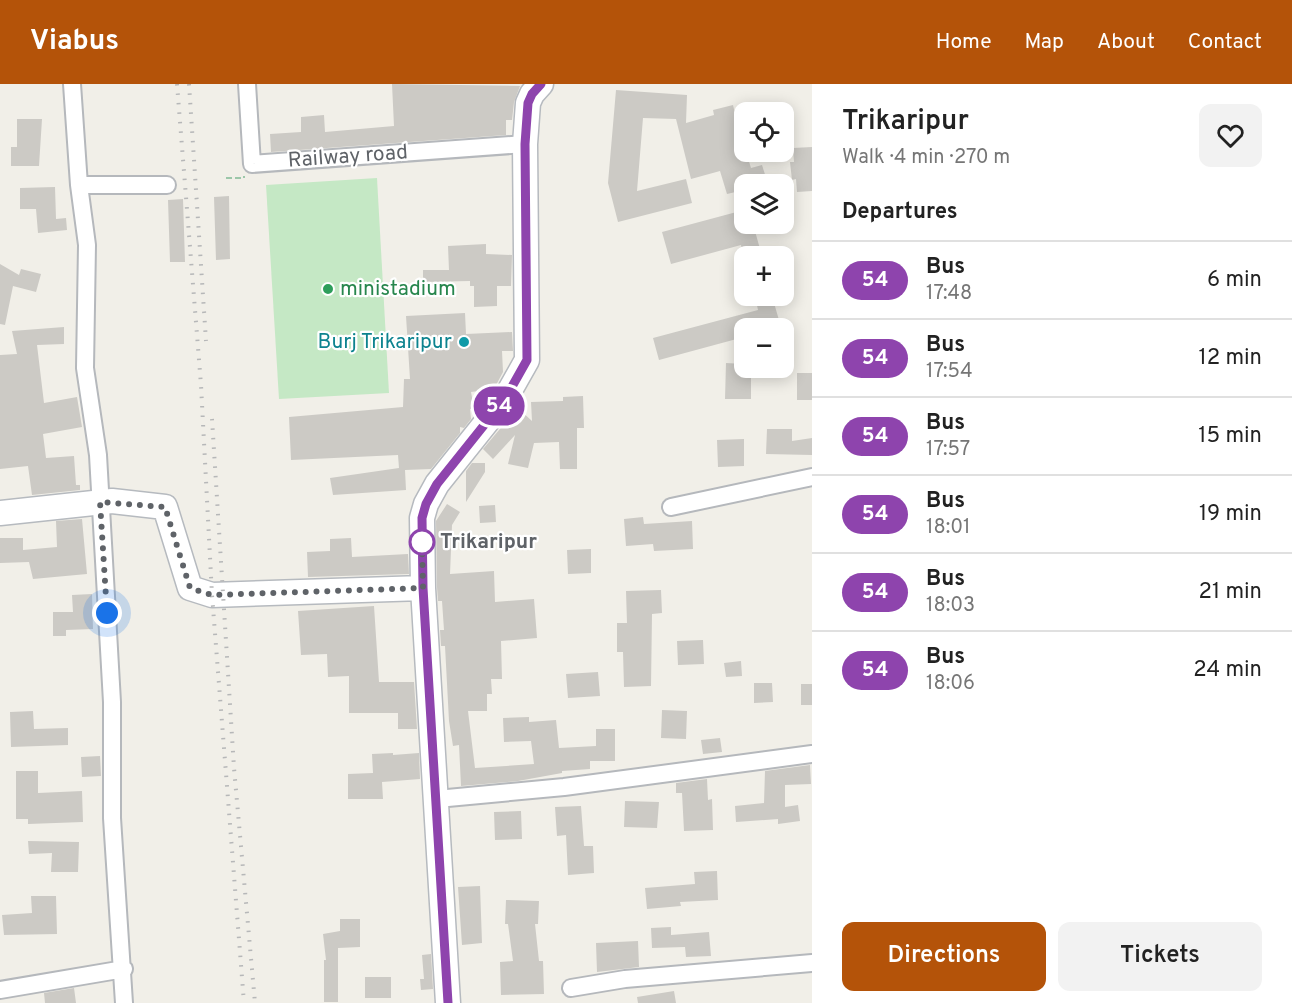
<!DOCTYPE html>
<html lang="en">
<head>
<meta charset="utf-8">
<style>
  body { margin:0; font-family:Overpass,sans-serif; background:#f2f2f2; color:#222; height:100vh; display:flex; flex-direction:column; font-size:22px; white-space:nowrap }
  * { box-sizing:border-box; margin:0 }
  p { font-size:20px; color:#767676 }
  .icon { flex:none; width:33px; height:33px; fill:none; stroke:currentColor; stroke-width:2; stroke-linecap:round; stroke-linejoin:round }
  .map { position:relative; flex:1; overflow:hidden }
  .side { display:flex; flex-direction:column; background:#fff; width:480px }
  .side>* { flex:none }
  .badge { padding:0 12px; border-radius:20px; font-size:21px; line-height:39px }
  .fabs { position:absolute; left:734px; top:18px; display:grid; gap:12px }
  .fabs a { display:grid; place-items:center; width:60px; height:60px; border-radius:12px; background:#fff; box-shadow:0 3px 15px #0003; font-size:30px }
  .you { position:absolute; width:30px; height:30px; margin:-15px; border:4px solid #fff; border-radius:50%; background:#1a73e8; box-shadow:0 0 0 9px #1a73e833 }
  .map>.badge { position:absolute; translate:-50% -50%; box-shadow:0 0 0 3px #fff }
  h2 { padding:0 30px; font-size:22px; line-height:54px }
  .round { display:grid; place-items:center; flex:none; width:63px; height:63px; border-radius:12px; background:#f2f2f2 }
  .head { display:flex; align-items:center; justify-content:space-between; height:102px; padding:0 30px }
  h1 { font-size:28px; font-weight:600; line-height:45px }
  .cta { display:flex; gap:12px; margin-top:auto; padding:12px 30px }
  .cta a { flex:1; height:69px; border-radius:12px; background:#b45309; color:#fff; font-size:24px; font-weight:600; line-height:69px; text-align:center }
  .cta a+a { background:#f2f2f2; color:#222 }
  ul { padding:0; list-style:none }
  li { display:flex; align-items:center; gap:18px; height:78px; padding:0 30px; border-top:2px solid #e0e0e0 }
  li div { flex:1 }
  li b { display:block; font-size:22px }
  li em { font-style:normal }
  li .badge { min-width:66px; font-weight:700; text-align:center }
  header { display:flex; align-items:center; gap:36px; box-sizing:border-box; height:84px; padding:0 30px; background:#b45309; color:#fff }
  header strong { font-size:28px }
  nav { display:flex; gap:33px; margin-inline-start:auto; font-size:21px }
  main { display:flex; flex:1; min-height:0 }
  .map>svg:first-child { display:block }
  .green { fill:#c5e8c5 }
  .building { fill:#cccac5 }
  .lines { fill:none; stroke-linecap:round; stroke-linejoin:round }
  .minor-casing { stroke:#b5b8bc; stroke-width:20 }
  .secondary-casing { stroke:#b6babf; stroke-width:27 }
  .path { stroke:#9cc7a9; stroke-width:2; stroke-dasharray:6 3; stroke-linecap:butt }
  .minor { stroke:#fff; stroke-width:16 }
  .secondary { stroke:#fff; stroke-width:24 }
  .rail { stroke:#b6b7b8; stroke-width:4; stroke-dasharray:1.5 8; stroke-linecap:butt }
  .line-casing { stroke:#fff; stroke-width:14 }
  .line { stroke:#8e44ad; stroke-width:9 }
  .walk { stroke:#5f6368; stroke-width:6; stroke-dasharray:0 10.8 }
  .leisure-dot { fill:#2e9e5b; stroke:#fff; stroke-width:2 }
  .culture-dot { fill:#0f9aa8; stroke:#fff; stroke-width:2 }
  .stop-dot { fill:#fff; stroke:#8e44ad; stroke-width:3 }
  .labels { text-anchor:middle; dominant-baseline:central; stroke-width:4.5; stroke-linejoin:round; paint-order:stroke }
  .street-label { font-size:21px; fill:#5f6368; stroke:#fff }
  .leisure-label { font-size:21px; fill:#27864d; stroke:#fff; text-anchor:start }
  .culture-label { font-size:21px; fill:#0d838f; stroke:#fff; text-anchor:end }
  .stop-label { font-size:21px; font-weight:bold; fill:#5f6368; stroke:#fff; text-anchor:start }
</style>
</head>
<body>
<header>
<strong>Viabus</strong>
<nav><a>Home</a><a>Map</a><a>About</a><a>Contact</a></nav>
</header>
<main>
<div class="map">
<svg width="812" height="919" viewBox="0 0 812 919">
  <rect width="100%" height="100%" fill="#f1efe8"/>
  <!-- green -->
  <path class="green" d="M 377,94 L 389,309 L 279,315 L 266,101 Z"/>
  <!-- building -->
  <path class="building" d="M 392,0 L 520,2 L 514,18 L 512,36 L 506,36 L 506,51 L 271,68 L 270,50 L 301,48 L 301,33 L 324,31 L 325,48 L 394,42 Z
    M 616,6 L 687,11 L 686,39 L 714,31 L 713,26 L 733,21 L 744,68 L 746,68 L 751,84 L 762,81 L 768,100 L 744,100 L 744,106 L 727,110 L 720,87 L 691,95 L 676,35 L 643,34 L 637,107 L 686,95 L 692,119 L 618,138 L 608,99 Z
    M 17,35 L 42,35 L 39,82 L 11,82 L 11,63 L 17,63 Z
    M 812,63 L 812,107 L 797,108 L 796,95 L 792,96 L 790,78 L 794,78 L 793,64 Z
    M 55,103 L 56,135 L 66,134 L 67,146 L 38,149 L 36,125 L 20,125 L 20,104 Z
    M 229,112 L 230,175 L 216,176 L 214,113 Z
    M 183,115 L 185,178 L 170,178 L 168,116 Z
    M 744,126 L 744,140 L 753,140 L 762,172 L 744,172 L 741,161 L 671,180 L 662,148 Z
    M 486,160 L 486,170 L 512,171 L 511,202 L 497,202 L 497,222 L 474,223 L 474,202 L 470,202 L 470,197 L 423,198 L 423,186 L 449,186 L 448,162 Z
    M 0,180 L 19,191 L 21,185 L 41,190 L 36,208 L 13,202 L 5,241 L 0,240 Z
    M 755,212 L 772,212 L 781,243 L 744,244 L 744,253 L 659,276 L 653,254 L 758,226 Z
    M 465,229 L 466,250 L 512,248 L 513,267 L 502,267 L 503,288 L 494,305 L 471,308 L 474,324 L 470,325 L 471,335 L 464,344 L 460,343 L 460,349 L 431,385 L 405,386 L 406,406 L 333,411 L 330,394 L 399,384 L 398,371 L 291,376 L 289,333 L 403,323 L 404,295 L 410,295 L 406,232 Z
    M 64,243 L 64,260 L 37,261 L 44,319 L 77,313 L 82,343 L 43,350 L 46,374 L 74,372 L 76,401 L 80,401 L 80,406 L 32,411 L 28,382 L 0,385 L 0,271 L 17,270 L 12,247 Z
    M 726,279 L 744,280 L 744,284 L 751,284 L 751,315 L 725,315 Z
    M 797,289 L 812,289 L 812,316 L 797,316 Z
    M 583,312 L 584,344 L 577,344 L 577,385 L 560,385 L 559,358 L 534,359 L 528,384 L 508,380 L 515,351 L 493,375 L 483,365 L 516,326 L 520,326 L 532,337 L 531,318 L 563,317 L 563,313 Z
    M 767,345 L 792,345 L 792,357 L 812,354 L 812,371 L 766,370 Z
    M 744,355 L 744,382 L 718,383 L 717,356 Z
    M 472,379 L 485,379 L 485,388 L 466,418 L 466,387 Z
    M 447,420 L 460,428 L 452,441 L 450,490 L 494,487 L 495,518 L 534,515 L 537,554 L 501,557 L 502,595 L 491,595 L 492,610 L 487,610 L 487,627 L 468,627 L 475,684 L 534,680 L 531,657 L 504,658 L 503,634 L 529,633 L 529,638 L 556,636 L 559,664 L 596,662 L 596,645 L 615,645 L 615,677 L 590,677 L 590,685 L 562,687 L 562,689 L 518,697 L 461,702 L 459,661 L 453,662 L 449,637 L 445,562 L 441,562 L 440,546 L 444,546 L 442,517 L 438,517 L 437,503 L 436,437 Z
    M 495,421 L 496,438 L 480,439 L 479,422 Z
    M 643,433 L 644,440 L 692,437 L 693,465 L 654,467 L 653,460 L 626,462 L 624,435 Z
    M 82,435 L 87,490 L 33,495 L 29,478 L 0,479 L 0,454 L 23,454 L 23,466 L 57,463 L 56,437 Z
    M 351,454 L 352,473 L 408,470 L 409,490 L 308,493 L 307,468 L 330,467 L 330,455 Z
    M 591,465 L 591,489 L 568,490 L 567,466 Z
    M 661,506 L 662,529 L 652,530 L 651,602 L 624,603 L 623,568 L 617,568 L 617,539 L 627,539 L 626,507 Z
    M 92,510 L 93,545 L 66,546 L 66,552 L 53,552 L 53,528 L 73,528 L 72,511 Z
    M 374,522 L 379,598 L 414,598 L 417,645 L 398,645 L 398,629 L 349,629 L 349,592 L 328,593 L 327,570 L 301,571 L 298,527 Z
    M 703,556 L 704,580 L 678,581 L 677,557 Z
    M 741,577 L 742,592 L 726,593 L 724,579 Z
    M 598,588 L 600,612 L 568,614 L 566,590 Z
    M 754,599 L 772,599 L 773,618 L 754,619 Z
    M 801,600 L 812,600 L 812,621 L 801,621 Z
    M 662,626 L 687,627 L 686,655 L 661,654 Z
    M 33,627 L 34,645 L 68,644 L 68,661 L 11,663 L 10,628 Z
    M 720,654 L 722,668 L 703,670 L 701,656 Z
    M 393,669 L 393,671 L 419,669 L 420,695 L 382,698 L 383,715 L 348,715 L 348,690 L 373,689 L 372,670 Z
    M 100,672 L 101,692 L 82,693 L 81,673 Z
    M 810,681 L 811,700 L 785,701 L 785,723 L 798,721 L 800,737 L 778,740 L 778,735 L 736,738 L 735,722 L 764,719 L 765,687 Z
    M 16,687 L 38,687 L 38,709 L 82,707 L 83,738 L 28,740 L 28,735 L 16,735 Z
    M 707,695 L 708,716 L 712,715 L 713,746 L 684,747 L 682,709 L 676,709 L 676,699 Z
    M 625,717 L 659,718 L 657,744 L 624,743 Z
    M 581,722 L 584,762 L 593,762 L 594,789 L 568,791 L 566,751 L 557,752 L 555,723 Z
    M 521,727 L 522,755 L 495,756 L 494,728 Z
    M 28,757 L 79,758 L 78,788 L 51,788 L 52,769 L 29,770 Z
    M 717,787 L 718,816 L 680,818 L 681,822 L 647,825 L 645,804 L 695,800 L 694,788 Z
    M 480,802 L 482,859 L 462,861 L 458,803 Z
    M 31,812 L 56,812 L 57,850 L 4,851 L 2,831 L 32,829 Z
    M 506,816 L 539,817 L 538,840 L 535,840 L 539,877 L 543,877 L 544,910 L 501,911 L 500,878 L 513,877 L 508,840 L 505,840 Z
    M 340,835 L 360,835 L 360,863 L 338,864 L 338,918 L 324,918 L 324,876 L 326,876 L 323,850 L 340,847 Z
    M 671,843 L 671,851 L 709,848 L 711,872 L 686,873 L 685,863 L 652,864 L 651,844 Z
    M 638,857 L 639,883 L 597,888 L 596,859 Z
    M 431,870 L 433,905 L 421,906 L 420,895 L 424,895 L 422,871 Z
    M 365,893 L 391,893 L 391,914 L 365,914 Z
    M 74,904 L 76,919 L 45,919 L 44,909 Z
    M 674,907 L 676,919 L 638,919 L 637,913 Z"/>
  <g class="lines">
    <!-- minor casing -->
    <g class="minor-casing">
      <path id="minor" d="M 72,0 L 79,101 L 87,161 L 85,284 L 98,371 L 112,618 L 112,734 L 124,919
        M 247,0 L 252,80 L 525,60
        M 79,101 L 167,101
        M 671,423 L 812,393
        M 437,715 L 564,703 L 812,670
        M 571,904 L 625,895 L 812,879
        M 0,906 L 124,885"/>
    </g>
    <!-- secondary casing -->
    <g class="secondary-casing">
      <path id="secondary" d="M 0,429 L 112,417 L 165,423 L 190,504 L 212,511 L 423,504
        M 448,919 L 423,504 L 422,434 L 426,420 L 437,400 L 505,315 L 527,276 L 525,60 L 528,19 L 532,10 L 541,0"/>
    </g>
    <!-- path -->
    <path class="path" d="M 226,94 L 244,94 L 244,92"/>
    <!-- minor -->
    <use href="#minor" class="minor"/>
    <!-- secondary -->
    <use href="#secondary" class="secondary"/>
    <!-- rail -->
    <path class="rail" d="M 177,0 L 201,301 L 212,511 L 244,919
      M 189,0 L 206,257
      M 212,335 L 234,684 L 255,919"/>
  </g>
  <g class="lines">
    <!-- line casing -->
    <g class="line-casing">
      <path id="line" d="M 448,919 L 423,504 L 422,434 L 426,420 L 437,400 L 505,315 L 527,276 L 525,60 L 528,19 L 532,10 L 541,0"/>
    </g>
    <!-- line -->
    <use href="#line" class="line"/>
    <!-- walk -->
    <path class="walk" d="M 107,529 L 100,418 L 165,423 L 190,504 L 212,511 L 423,504 L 422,458"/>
  </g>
  <!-- markers -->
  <circle class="leisure-dot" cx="328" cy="205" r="6"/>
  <circle class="culture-dot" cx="464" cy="258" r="6"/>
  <circle class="stop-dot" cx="422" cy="458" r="12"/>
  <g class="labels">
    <!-- street labels -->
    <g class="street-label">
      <text transform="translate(348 73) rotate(-4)">Railway road</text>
    </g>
    <!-- leisure labels -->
    <g class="leisure-label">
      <text x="340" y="205">ministadium</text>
    </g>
    <!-- culture labels -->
    <g class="culture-label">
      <text x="452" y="258">Burj Trikaripur</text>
    </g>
    <!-- stop labels -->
    <g class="stop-label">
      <text x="440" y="458">Trikaripur</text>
    </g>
  </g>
</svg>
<div class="fabs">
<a><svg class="icon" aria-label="locate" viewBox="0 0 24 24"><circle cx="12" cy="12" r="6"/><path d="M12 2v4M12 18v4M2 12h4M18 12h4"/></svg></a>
<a><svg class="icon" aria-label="layers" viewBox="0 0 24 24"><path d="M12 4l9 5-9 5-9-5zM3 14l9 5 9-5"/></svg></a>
<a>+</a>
<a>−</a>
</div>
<div class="you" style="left:107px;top:529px"></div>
<b class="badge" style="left:499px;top:322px;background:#8e44ad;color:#fff">54</b>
</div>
<section class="side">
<div class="head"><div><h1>Trikaripur</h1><p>Walk · 4 min · 270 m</p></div><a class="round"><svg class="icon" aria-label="heart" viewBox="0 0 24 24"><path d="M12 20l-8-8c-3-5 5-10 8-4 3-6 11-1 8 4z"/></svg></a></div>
<h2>Departures</h2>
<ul>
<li><span class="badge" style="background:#8e44ad;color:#fff">54</span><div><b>Bus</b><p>17:48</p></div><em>6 min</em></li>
<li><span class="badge" style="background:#8e44ad;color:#fff">54</span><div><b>Bus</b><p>17:54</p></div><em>12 min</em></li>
<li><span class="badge" style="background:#8e44ad;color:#fff">54</span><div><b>Bus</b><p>17:57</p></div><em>15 min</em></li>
<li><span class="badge" style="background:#8e44ad;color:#fff">54</span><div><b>Bus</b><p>18:01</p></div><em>19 min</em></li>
<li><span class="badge" style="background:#8e44ad;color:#fff">54</span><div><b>Bus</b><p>18:03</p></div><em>21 min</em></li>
<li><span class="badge" style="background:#8e44ad;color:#fff">54</span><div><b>Bus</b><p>18:06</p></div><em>24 min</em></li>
</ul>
<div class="cta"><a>Directions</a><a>Tickets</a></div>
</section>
</main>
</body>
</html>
